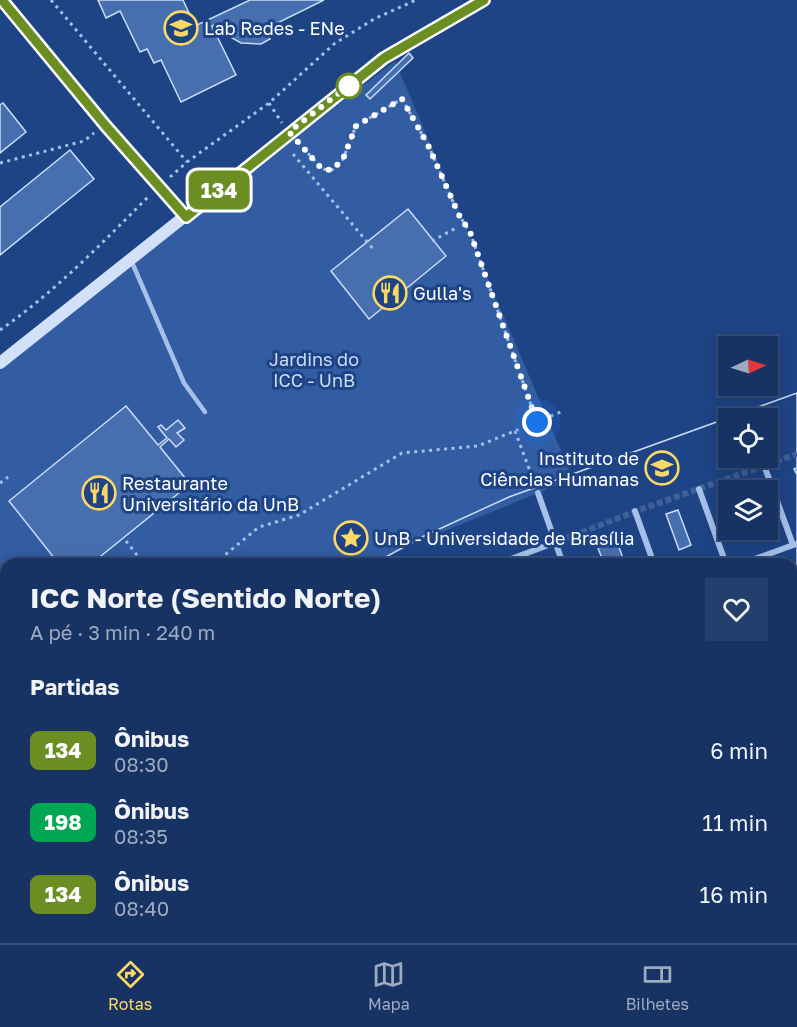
<!DOCTYPE html>
<html lang="pt">
<head>
<meta charset="utf-8">
<style>
  body { margin:0; font-family:"Golos Text",sans-serif; background:#233f6d; color:#f1f3f6; height:100vh; display:flex; flex-direction:column; font-size:22px; white-space:nowrap }
  * { box-sizing:border-box; margin:0 }
  p { font-size:20px; color:#9eaabf }
  .icon { flex:none; width:33px; height:33px; fill:none; stroke:currentColor; stroke-width:2; stroke-linecap:round; stroke-linejoin:round }
  .map { position:relative; flex:1; overflow:hidden }
  .panel { position:absolute; left:0px; top:558px; width:798px; height:386px; display:flex; flex-direction:column; background:#163364; border-radius:18px 18px 0 0; box-shadow:0 3px 15px #0003,0 0 0 2px #354e78 }
  .panel>* { flex:none }
  .badge { padding:0 12px; border-radius:9px; font-size:21px; line-height:39px }
  .needle { width:39px; rotate:86deg }
  .controls { position:absolute; left:718px; top:336px; display:grid; gap:12px }
  .controls a { display:grid; place-items:center; width:60px; height:60px; border-radius:0px; background:#163364; box-shadow:0 3px 15px #0003,0 0 0 2px #354e78; font-size:30px }
  .you { position:absolute; width:30px; height:30px; margin:-15px; border:4px solid #fff; border-radius:50%; background:#1a73e8; box-shadow:0 0 0 9px #1a73e833 }
  .map>.badge { position:absolute; translate:-50% -50%; box-shadow:0 0 0 3px #fff }
  h2 { padding:0 30px; font-size:22px; line-height:54px }
  .round { display:grid; place-items:center; flex:none; width:63px; height:63px; border-radius:0px; background:#233f6d }
  .headline { display:flex; align-items:center; justify-content:space-between; height:102px; padding:0 30px }
  h1 { font-size:28px; font-weight:700; line-height:45px }
  ul { padding:0; list-style:none }
  li { display:flex; align-items:center; gap:18px; height:72px; padding:0 30px }
  li div { flex:1 }
  li b { display:block; font-size:22px }
  li em { font-style:normal }
  li .badge { min-width:66px; font-weight:700; text-align:center }
  .tab-bar { display:flex; justify-content:space-around; align-items:center; height:84px; border-top:2px solid #354e78; background:#163364; font-size:16px; color:#9eaabf }
  .tab-bar a { display:grid; justify-items:center; gap:3px }
  .tab-bar .selected { color:#f9d866 }
  .map>svg:first-child { display:block }
  .green { fill:#325da3 }
  .building { fill:#476eae; stroke:#cbdcf7; stroke-width:1.5; fill-rule:evenodd }
  .lines { fill:none; stroke-linecap:round; stroke-linejoin:round }
  .street-tunnel { stroke:#406097; stroke-width:6; stroke-dasharray:6 3; stroke-linecap:butt }
  .path { stroke:#a6c0ea; stroke-width:3; stroke-dasharray:3 4.5; stroke-linecap:butt }
  .lane { stroke:#a6c0ea; stroke-width:4.5 }
  .street { stroke:#a6c0ea; stroke-width:6 }
  .secondary { stroke:#d2e0f8; stroke-width:12 }
  .line-casing { stroke:#fff; stroke-width:14 }
  .line { stroke:#6b8e23; stroke-width:9 }
  .walk { stroke:#fff; stroke-width:6; stroke-dasharray:0 10.8 }
  .stop-dot { fill:#fff; stroke:#6b8e23; stroke-width:3 }
  .labels { text-anchor:middle; dominant-baseline:central; stroke-width:6; stroke-linejoin:round; paint-order:stroke }
  .poi-label { font-size:18px; fill:#fff; stroke:#1e4485; text-anchor:start }
  .park-label { font-size:18px; fill:#cbdcf7; stroke:#1e4485 }
</style>
</head>
<body>
<div class="map">
<svg width="797" height="943" viewBox="0 0 797 943">
  <rect width="100%" height="100%" fill="#1e4485"/>
  <!-- green -->
  <path class="green" d="M 395,61 L 573,479 L 393,552 L 375,564 L 6,564 L 6,903 L 0,916 L 0,363 Z
    M 245,938 L 644,938 L 637,943 L 240,943 Z"/>
  <!-- building -->
  <path class="building" d="M 98,0 L 183,0 L 195,26 L 250,0 L 324,0 L 265,29 L 270,39 L 261,44 L 241,43 L 232,38 L 225,32 L 220,23 L 212,26 L 236,75 L 181,102 L 161,60 L 154,63 L 147,49 L 140,52 L 120,11 L 106,18 Z
    M 409,53 L 413,58 L 370,99 L 366,95 Z
    M 3,103 L 26,132 L 0,153 L 0,105 Z
    M 70,150 L 94,179 L 0,255 L 0,207 Z
    M 408,209 L 446,256 L 369,319 L 331,271 Z
    M 797,393 L 797,468 L 794,469 L 797,475 L 797,591 L 792,592 L 792,564 L 625,564 L 614,533 L 595,540 L 604,564 L 373,564 L 424,536 L 509,497 ZM 729,418 L 768,418 L 768,458 L 729,458 ZM 742,487 L 744,490 L 768,490 L 768,530 L 729,530 L 729,490 ZM 678,510 L 691,545 L 679,550 L 666,514 Z
    M 797,393 L 797,591 L 792,592 L 792,564 L 373,564 L 424,536 L 509,497 ZM 729,418 L 768,418 L 768,458 L 729,458 ZM 729,490 L 768,490 L 768,530 L 729,530 Z
    M 126,406 L 158,445 L 167,438 L 158,427 L 161,425 L 166,430 L 178,420 L 185,428 L 177,433 L 184,440 L 176,447 L 169,439 L 160,447 L 190,484 L 91,564 L 59,564 L 9,501 Z
    M 797,741 L 797,832 L 792,831 L 792,743 Z
    M 6,913 L 6,938 L 89,938 L 97,943 L 0,943 L 0,923 Z
    M 6,913 L 6,938 L 218,938 L 214,943 L 0,943 L 0,923 Z
    M 121,938 L 218,938 L 214,943 L 117,943 Z"/>
  <g class="lines">
    <!-- street-tunnel -->
    <path class="street-tunnel" d="M 556,542 L 642,509 L 797,454"/>
    <!-- path -->
    <path class="path" d="M 51,0 L 187,162
      M 269,103 L 282,123
      M 298,142 L 322,169 L 332,170 L 343,159 L 356,126 L 402,99 L 428,145 L 459,215 L 470,232 L 537,422
      M 293,154 L 374,250
      M 0,163 L 84,141 L 94,133
      M 170,177 L 187,162 L 269,103 L 334,44 L 374,19 L 416,0
      M 432,241 L 456,228
      M 0,330 C 55,292 103,242 150,195
      M 515,431 L 534,482
      M 0,483 L 8,477
      M 126,541 L 144,564
      M 214,564 L 259,527 L 299,515 L 402,453 L 478,446 L 563,411
      M 0,636 L 6,652
      M 792,677 L 797,670
      M 0,726 L 6,719
      M 792,875 L 797,880
      M 677,938 L 681,943
      M 785,938 L 788,943
      M 797,939 L 797,940
      M 646,943 L 653,938"/>
    <!-- lane -->
    <path class="lane" d="M 131,260 L 184,383 L 205,412"/>
    <!-- street -->
    <path class="street" d="M 764,465 L 793,545
      M 699,489 L 726,564
      M 538,493 L 563,564
      M 635,511 L 654,564
      M 498,564 L 556,542
      M 741,564 L 796,544
      M 0,929 L 6,933
      M 12,938 L 20,943
      M 50,943 L 54,938
      M 156,943 L 160,938"/>
    <!-- secondary -->
    <path class="secondary" d="M 2,0 L 105,125 L 186,217
      M 0,363 L 384,58 L 484,0"/>
  </g>
  <g class="lines">
    <!-- line casing -->
    <g class="line-casing">
      <path id="line" d="M 2,0 L 105,125 L 186,217 L 384,58 L 484,0"/>
    </g>
    <!-- line -->
    <use href="#line" class="line"/>
    <!-- walk -->
    <path class="walk" d="M 349,86 L 352,83 L 289,132 L 322,169 L 332,170 L 343,159 L 356,126 L 402,99 L 428,145 L 459,215 L 470,232 L 537,422"/>
  </g>
  <!-- icons -->
  <defs>
    <g id="university-ring" transform="scale(1.725)"><circle r="9.5" fill="#1e4485" stroke="#f9d866" stroke-width="1.5"/><path d="M0-5L7-2L0 1L-7-2ZM-4 1L0 2.5L4 1V4Q0 6-4 4Z" fill="#f9d866"/></g>
    <g id="restaurant-ring" transform="scale(1.725)"><circle r="9.5" fill="#1e4485" stroke="#f9d866" stroke-width="1.5"/><path d="M-5-6h1v4h1v-4h1v4h1v-4h1v5L-1.5 .5V6h-2V.5L-5-1ZM5-6V6H3V1.5H1.5Q1.5-4 5-6Z" fill="#f9d866"/></g>
    <g id="sight-ring" transform="scale(1.725)"><circle r="9.5" fill="#1e4485" stroke="#f9d866" stroke-width="1.5"/><path d="M0-6L1.8-2.2L6-1.7L2.9 1.2L3.7 5.4L0 3.3L-3.7 5.4L-2.9 1.2L-6-1.7L-1.8-2.2Z" fill="#f9d866"/></g>
  </defs>
  <g fill-rule="evenodd">
    <use href="#university-ring" x="181" y="28"/>
    <use href="#restaurant-ring" x="390" y="293"/>
    <use href="#university-ring" x="662" y="468"/>
    <use href="#restaurant-ring" x="99" y="493"/>
    <use href="#sight-ring" x="351" y="538"/>
  </g>
  <!-- markers -->
  <circle class="stop-dot" cx="349" cy="86" r="12"/>
  <g class="labels">
    <!-- poi labels -->
    <g class="poi-label">
      <text x="204" y="28">Lab Redes - ENe</text>
      <text x="413" y="293">Gulla's</text>
      <text x="639" y="458" text-anchor="end">Instituto de<tspan x="639" dy="21">Ciências Humanas</tspan></text>
      <text x="122" y="483">Restaurante<tspan x="122" dy="21">Universitário da UnB</tspan></text>
      <text x="374" y="538">UnB - Universidade de Brasília</text>
    </g>
    <!-- park labels -->
    <g class="park-label">
      <text x="314" y="359">Jardins do<tspan x="314" dy="21">ICC - UnB</tspan></text>
    </g>
  </g>
</svg>
<div class="controls">
<a><svg class="needle" viewBox="-14 -14 28 28"><path d="M0-13l5 13h-10z" fill="#e53935"/><path d="M0 13l5-13h-10z" fill="#9eaabf"/></svg></a>
<a><svg class="icon" aria-label="locate" viewBox="0 0 24 24"><circle cx="12" cy="12" r="6"/><path d="M12 2v4M12 18v4M2 12h4M18 12h4"/></svg></a>
<a><svg class="icon" aria-label="layers" viewBox="0 0 24 24"><path d="M12 4l9 5-9 5-9-5zM3 14l9 5 9-5"/></svg></a>
</div>
<div class="you" style="left:537px;top:422px"></div>
<b class="badge" style="left:219px;top:190px;background:#6b8e23;color:#fff">134</b>
<section class="panel">
<div class="headline"><div><h1>ICC Norte (Sentido Norte)</h1><p>A pé · 3 min · 240 m</p></div><a class="round"><svg class="icon" aria-label="heart" viewBox="0 0 24 24"><path d="M12 20l-8-8c-3-5 5-10 8-4 3-6 11-1 8 4z"/></svg></a></div>
<h2>Partidas</h2>
<ul>
<li><span class="badge" style="background:#6b8e23;color:#fff">134</span><div><b>Ônibus</b><p>08:30</p></div><em>6 min</em></li>
<li><span class="badge" style="background:#00a651;color:#fff">198</span><div><b>Ônibus</b><p>08:35</p></div><em>11 min</em></li>
<li><span class="badge" style="background:#6b8e23;color:#fff">134</span><div><b>Ônibus</b><p>08:40</p></div><em>16 min</em></li>
</ul>
</section>
</div>
<nav class="tab-bar">
<a class="selected"><svg class="icon" aria-label="directions" viewBox="0 0 24 24"><path d="M12 3l9 9-9 9-9-9zM9 14v-3h6M13 9l2 2-2 2"/></svg>Rotas</a>
<a><svg class="icon" aria-label="map" viewBox="0 0 24 24"><path d="M3 6l6-2 6 2 6-2v14l-6 2-6-2-6 2zM9 4v14M15 6v14"/></svg>Mapa</a>
<a><svg class="icon" aria-label="tickets" viewBox="0 0 24 24"><path d="M3 7h18v10H3zM15 7v10"/></svg>Bilhetes</a>
</nav>
</body>
</html>
